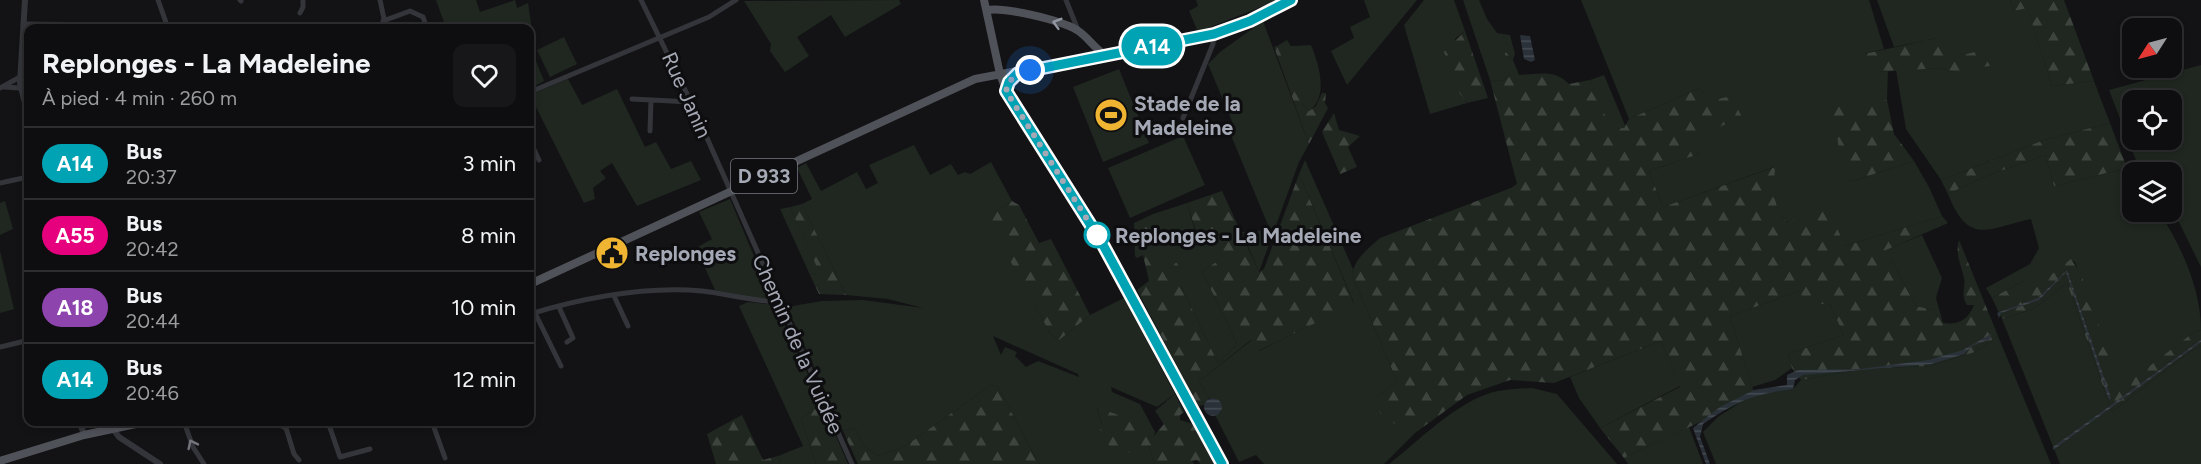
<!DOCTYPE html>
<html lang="fr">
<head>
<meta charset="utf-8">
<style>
  body { margin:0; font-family:Figtree,sans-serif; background:#171719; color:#f1f3f6; height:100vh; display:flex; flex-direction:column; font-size:22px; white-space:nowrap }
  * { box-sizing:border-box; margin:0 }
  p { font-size:20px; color:#9b9c9f }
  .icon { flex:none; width:33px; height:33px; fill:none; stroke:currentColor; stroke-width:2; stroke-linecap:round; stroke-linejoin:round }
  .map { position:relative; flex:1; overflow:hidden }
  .panel { position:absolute; left:24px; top:24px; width:510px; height:402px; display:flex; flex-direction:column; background:#0e0e10; border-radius:12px; box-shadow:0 3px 9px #0003,0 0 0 2px #2e2e30 }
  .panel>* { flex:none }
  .badge { padding:0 12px; border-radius:20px; font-size:21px; line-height:39px }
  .needle { width:39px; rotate:234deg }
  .buttons { position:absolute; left:2122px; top:18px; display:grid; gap:12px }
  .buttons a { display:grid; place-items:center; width:60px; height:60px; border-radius:12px; background:#0e0e10; box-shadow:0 3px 9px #0003,0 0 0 2px #2e2e30; font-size:30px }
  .you { position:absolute; width:30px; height:30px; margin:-15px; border:4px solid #fff; border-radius:50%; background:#1a73e8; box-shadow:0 0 0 9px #1a73e833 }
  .map>.badge { position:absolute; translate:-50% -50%; box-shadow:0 0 0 3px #fff }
  .round { display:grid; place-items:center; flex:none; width:63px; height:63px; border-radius:12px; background:#171719 }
  .overview { display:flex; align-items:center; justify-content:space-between; height:102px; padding:0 18px }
  h1 { font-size:28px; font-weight:700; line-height:45px }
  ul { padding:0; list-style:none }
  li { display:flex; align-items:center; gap:18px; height:72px; padding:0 18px; border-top:2px solid #2e2e30 }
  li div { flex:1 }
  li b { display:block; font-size:22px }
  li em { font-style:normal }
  li .badge { min-width:66px; font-weight:700; text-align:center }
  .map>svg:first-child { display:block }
  .grass { fill:#1f2720; fill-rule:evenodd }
  .forest { fill:url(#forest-firs) }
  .water { fill:url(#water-rules) }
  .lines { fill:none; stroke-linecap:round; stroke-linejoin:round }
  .minor { stroke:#34353a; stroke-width:5 }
  .tertiary { stroke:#34353a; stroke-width:6 }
  .primary { stroke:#505259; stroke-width:8 }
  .oneway { stroke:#9498a3 }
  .oneway2 { stroke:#72757e }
  .line-casing { stroke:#fff; stroke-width:14 }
  .line { stroke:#00a3b4; stroke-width:9 }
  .walk { stroke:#a5a9b5; stroke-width:6; stroke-dasharray:0 10.8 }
  .stop-dot { fill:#fff; stroke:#00a3b4; stroke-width:3 }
  .labels { text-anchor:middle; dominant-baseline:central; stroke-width:6; stroke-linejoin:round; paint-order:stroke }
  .shield { fill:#0e0e10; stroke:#787a84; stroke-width:1.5 }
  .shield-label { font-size:20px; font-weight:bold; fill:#a5a9b5 }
  .street-label { font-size:21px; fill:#a5a9b5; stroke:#0e0e10 }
  .poi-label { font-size:21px; font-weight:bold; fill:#a5a9b5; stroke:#0e0e10; text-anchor:start }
  .stop-label { font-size:21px; font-weight:bold; fill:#a5a9b5; stroke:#0e0e10; text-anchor:start }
</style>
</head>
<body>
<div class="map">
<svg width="2201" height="464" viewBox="0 0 2201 464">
  <defs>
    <pattern id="forest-firs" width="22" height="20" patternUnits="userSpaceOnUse" patternTransform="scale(1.5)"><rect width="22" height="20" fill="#1f2720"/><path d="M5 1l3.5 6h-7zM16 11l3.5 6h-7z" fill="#3d443e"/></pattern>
    <pattern id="water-rules" width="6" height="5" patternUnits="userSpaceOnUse" patternTransform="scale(1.5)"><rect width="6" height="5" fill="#2a3138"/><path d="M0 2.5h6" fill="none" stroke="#464c53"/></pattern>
  </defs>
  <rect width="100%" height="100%" fill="#131315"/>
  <!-- grass -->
  <path class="grass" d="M 436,0 L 476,0 L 480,12 L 515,0 L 517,8 L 528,3 L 532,30 L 446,28 Z
    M 899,0 L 901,4 L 845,37 L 831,15 L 797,37 L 809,56 L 785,72 L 770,51 L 771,44 L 744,1 Z
    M 1196,0 L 1278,0 L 1198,32 L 1189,11 L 1198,6 Z
    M 1364,0 L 1417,0 L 1347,85 L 1331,51 L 1354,38 L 1350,27 L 1370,17 Z
    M 1424,0 L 1454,0 L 1465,31 L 1455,39 L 1460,94 L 1467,103 L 1430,114 L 1404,25 Z
    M 1463,0 L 1479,0 L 1487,19 L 1497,33 L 1510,35 L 1515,54 L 1513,60 L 1505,51 L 1510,75 L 1502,81 L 1490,80 Z
    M 1581,0 L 1869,0 L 1884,49 L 1864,54 L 1877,72 L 1888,71 L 1887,100 L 1860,105 L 1850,182 L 1914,161 L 1929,187 L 1942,216 L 1845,246 L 1788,223 L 1780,214 L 1773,199 L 1774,167 L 1663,207 L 1649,171 L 1699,154 L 1689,140 L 1741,117 L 1709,101 L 1700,88 L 1629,119 Z
    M 1877,0 L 2010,0 L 2014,11 L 2027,7 L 2052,86 L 2094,81 L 2110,123 L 2044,140 L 1941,180 L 1906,129 L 1896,70 L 1939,68 L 1954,72 L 1963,55 L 1937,38 L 1894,47 Z
    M 1263,21 L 1309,144 L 1299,162 L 1259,272 L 1242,232 L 1270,230 L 1228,128 L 1234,126 L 1208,64 L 1220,52 Z
    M 564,37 L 577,64 L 550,77 L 537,50 Z
    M 1287,40 L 1291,46 L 1311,45 C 1319,64 1329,97 1309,111 C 1292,95 1285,67 1277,46 Z
    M 532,51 L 544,81 L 530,89 L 530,52 Z
    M 2201,65 L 2201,267 L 2172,208 L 2172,172 L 2146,172 L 2137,163 L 2109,90 ZM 2133,100 L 2172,100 L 2172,140 L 2133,140 Z
    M 1119,69 L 1149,143 L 1103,162 L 1073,87 Z
    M 1604,75 L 1625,125 L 1624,128 L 1610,130 L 1590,80 Z
    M 568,79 L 582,105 L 617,89 L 645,147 L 656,142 L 671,169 L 691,161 L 701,180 L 637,206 L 612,163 L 600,171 L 606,178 L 593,188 L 595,199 L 584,203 L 530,95 Z
    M 1183,136 L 1205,185 L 1130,218 L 1108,168 Z
    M 914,145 L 930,175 L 951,164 L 958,175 L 965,172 L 970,174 L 991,162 L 1012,201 L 987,217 L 1050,333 L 1058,341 L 1090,315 L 1124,298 L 1175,394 L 1157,407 L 1111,387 L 1112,392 L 1140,404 L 1155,432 L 1154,436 L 1148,437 L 1097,408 L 1102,425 L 1149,445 L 1154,464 L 1039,464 L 998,387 L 991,385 L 904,447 L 878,456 L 864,446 L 855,428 L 843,431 L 787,307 L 822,301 L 863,300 L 923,308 L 888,299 L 846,295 L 802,204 L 812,199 L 797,168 L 806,163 L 821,191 L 857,172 L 866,189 L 878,183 L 869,165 ZM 993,336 L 1078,374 L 1079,377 L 1038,361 L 1026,367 L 1015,356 L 1017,352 L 1005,347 L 1001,355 Z
    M 2045,155 L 2054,186 L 2119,170 L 2133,181 L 2133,212 L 2159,212 C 2181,245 2201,289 2201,330 L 2194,332 L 2121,389 L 2075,262 L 2071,260 L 2032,291 L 2024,281 L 1992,298 L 1986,288 L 2030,264 L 2039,248 L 2031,219 C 1988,228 1969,247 1948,194 L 1989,175 Z
    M 1305,160 L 1353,269 L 1352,275 L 1397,381 L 1377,397 L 1407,433 L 1415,433 L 1384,464 L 1264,464 L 1256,455 L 1239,462 L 1215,415 L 1221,412 L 1216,398 L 1209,398 L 1199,381 L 1252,340 L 1259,351 L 1354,303 L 1299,174 Z
    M 730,199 L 772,299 L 764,300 L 715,290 L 696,248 L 712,239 L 699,212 Z
    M 5,201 L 13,229 L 0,235 L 0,203 Z
    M 1187,203 L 1196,234 L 1218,261 L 1202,271 L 1237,344 L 1218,363 L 1181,286 L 1181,272 L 1161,270 L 1153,263 L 1153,214 Z
    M 790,207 L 822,277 L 814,273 L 810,275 L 780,209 Z
    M 1922,235 L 1942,278 L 1936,298 L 1943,323 L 1933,310 L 1916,306 L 1892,260 L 1880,263 L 1876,254 Z
    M 0,251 L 14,309 L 0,313 Z
    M 2067,283 L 2112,412 L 2188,353 L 2201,346 L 2201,464 L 2060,464 L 2002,319 L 2033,309 Z
    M 1799,291 L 1829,303 L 1844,335 L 1788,354 L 1792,368 L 1775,380 L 1752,387 L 1730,316 Z
    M 748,302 L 775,305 L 822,404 L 801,419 L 816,464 L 781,464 L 778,456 L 803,446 L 739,306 Z
    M 1998,336 L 2051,464 L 1716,464 L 1703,432 L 1719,416 L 1755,394 L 1793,389 L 1801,380 L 1862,369 L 1930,366 L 1975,352 Z
    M 1661,341 L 1680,386 L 1600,428 L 1579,398 L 1570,377 Z
    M 1532,388 L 1557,394 L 1617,464 L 1389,464 C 1417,442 1453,406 1487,394 C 1502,389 1517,389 1532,388 Z
    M 1689,427 L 1703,464 L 1628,464 L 1624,458 Z"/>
  <!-- forest -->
  <path class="forest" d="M 2010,0 L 2064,0 L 2094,81 L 2052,86 L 2027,8 L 2014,11 Z
    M 1465,31 L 1488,98 L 1467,103 L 1460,94 L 1444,52 Z
    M 1937,38 L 1957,45 L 1963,55 L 1986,49 L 1995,65 L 1954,72 L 1939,68 L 1877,72 L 1864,65 L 1864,54 Z
    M 1277,46 L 1303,105 L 1309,111 L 1316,106 L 1322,93 L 1326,93 L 1325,103 L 1328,108 L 1309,144 L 1274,47 Z
    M 1504,50 L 1513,60 L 1519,75 C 1539,74 1555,69 1569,84 L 1590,80 L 1611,129 L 1624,128 L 1629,119 L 1700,88 L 1710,101 L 1731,96 L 1742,117 L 1690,140 L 1699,154 L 1649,171 L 1663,207 L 1775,167 C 1774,190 1771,206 1788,223 L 1827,206 L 1845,246 L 1942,216 L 1948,223 L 1877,254 L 1880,262 L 1892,260 L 1916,306 L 1933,310 L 1943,323 C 1959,325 1968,320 1974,305 L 1967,305 C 1960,294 1966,288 1964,278 C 1961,263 1955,255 1959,240 L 1998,336 L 1975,352 L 1930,366 L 1862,369 L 1801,380 L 1792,368 L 1788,354 L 1844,335 L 1829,303 L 1808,306 L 1799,291 L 1730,316 L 1755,396 L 1624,458 L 1600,428 L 1680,387 L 1661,341 L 1554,383 L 1510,380 L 1467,395 L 1415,433 L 1407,433 L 1380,413 L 1377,397 L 1397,381 L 1352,275 C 1354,259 1369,248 1380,238 L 1511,188 L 1517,184 L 1490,80 L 1502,81 L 1510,75 Z
    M 1887,100 L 1894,134 L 1914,161 L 1850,182 L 1840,154 L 1832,108 C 1850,101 1867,103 1887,100 Z
    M 1334,113 L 1339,130 L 1360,136 L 1348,147 L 1357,167 L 1340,174 L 1322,132 Z
    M 2110,123 L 2127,168 L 2054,186 L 2045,155 L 1989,175 L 1948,194 L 1941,180 L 2044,140 Z
    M 1299,174 L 1354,304 L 1258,351 L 1251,340 L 1199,381 L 1209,398 L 1205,405 L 1198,406 L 1137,290 L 1149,281 L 1143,255 L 1137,258 L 1135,256 L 1134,223 L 1153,214 L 1153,263 L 1161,269 L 1165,264 L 1177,263 L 1181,272 L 1181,286 L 1218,363 L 1237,344 L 1202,271 L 1218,261 L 1201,247 L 1187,203 L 1222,191 L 1259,272 L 1264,269 Z
    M 1012,201 L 1019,205 L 1039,243 L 1051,239 L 1090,315 L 1058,341 L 1050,333 L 986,217 Z
    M 802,204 L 846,295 L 819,294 L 810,275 L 814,273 L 821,276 L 790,207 Z
    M 2071,259 L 2081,274 L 2121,388 L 2194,332 L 2201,330 L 2201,346 L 2188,353 L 2112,412 L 2067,283 L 2033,309 L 2002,319 L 1992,298 L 2024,281 L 2032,290 Z
    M 991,385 L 998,387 L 1039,464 L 858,464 L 843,431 L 855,428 L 864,446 L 878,456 L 904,447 Z
    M 1175,394 L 1184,412 L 1180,415 L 1180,420 L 1193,424 L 1214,464 L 1200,464 L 1197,460 L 1192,461 L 1194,464 L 1154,464 L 1149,445 C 1128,459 1113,453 1099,434 L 1102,425 L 1097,407 L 1139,423 L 1148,437 L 1154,436 L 1164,424 L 1155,411 Z
    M 822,404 L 848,464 L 816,464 L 801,419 Z
    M 742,415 L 763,460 L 778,456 L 781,464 L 716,464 L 707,434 Z"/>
  <!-- water -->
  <path class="water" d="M 1520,35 L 1530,36 L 1535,60 L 1531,62 L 1524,59 Z
    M 2067,270 L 2111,398 L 2109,400 L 2066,272 L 2039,300 L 2001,313 L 1999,318 L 1997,313 L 2038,298 Z
    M 1991,334 L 1990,339 L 1972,346 L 1964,354 L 1931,364 L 1803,375 L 1795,380 L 1793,389 C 1750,395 1739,400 1703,424 L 1700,437 L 1710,464 L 1706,464 L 1693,428 L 1720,407 L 1754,390 L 1787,385 L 1787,375 L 1798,370 L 1860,369 L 1929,360 L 1963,350 Z
    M 2201,340 L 2201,342 L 2053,450 L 2053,447 Z
    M1204 407a9 9 0 1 1 18 0a9 9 0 1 1-18 0Z"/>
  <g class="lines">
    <!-- minor -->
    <path class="minor" d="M 158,0 L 168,28
      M 240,0 L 241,1
      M 380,0 L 386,28
      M 641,0 L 691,102 L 852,464
      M 1066,0 L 1078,30
      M 300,13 L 303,7 L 303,0
      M 383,21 L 410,11 L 423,17 L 427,28
      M 23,24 L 116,25
      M 4,87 L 20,88
      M 0,88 L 20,77
      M 530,92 L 709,17 L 736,0
      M 632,99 L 691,102
      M 1183,118 L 1213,44 L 1214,34
      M 650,131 L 651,100
      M 530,141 L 539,160
      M 0,183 L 28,177
      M 614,296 L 628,326
      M 559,307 L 573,338 L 567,342
      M 535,313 L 561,366
      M 530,314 C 583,298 646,286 702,291 C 728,294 753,301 779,302
      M 0,347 L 25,341 L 28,343
      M 184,422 L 193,447 L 204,464
      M 274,422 L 286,428 L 294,454 L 299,460
      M 328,422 L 340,457 L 370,449
      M 432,422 L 445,458"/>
    <!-- tertiary -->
    <path class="tertiary" d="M 25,0 L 20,83 L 28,115
      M 80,422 L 84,435
      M 113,429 L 119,437 L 160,464"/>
    <!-- primary -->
    <path class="primary" d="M 984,0 L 1000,74 L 1008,95 L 1102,243 L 1222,464
      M 987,10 C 1006,7 1060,20 1077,30 C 1088,37 1094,48 1105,55
      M 530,284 L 975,79 L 1214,34 L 1250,21 L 1291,0
      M 0,461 L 84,435 L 145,422"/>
  </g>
  <!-- one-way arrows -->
  <defs><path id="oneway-chevron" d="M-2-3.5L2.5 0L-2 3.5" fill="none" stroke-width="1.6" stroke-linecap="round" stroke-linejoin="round" transform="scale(1.5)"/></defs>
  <use class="oneway" href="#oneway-chevron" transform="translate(1057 23) rotate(-164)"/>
  <use class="oneway2" href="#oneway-chevron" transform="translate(192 444) rotate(-116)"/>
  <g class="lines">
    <!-- line casing -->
    <g class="line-casing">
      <path id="line" d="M 1222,464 L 1102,243 L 1006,91 L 1009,82 L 1018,73 L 1214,34 L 1250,21 L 1291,0"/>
    </g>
    <!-- line -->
    <use href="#line" class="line"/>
    <!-- walk -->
    <path class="walk" d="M 1030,70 C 1017,73 1010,77 1006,91 L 1097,235"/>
  </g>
  <!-- icons -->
  <defs>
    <g id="stadium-disc" transform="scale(1.725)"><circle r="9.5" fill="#efb431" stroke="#0e0e10"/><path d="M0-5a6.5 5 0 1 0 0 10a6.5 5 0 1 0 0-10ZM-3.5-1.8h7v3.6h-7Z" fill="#111"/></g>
    <g id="civic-disc" transform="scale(1.725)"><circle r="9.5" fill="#efb431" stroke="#0e0e10"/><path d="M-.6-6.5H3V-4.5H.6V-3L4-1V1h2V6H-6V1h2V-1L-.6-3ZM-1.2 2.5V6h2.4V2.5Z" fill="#111"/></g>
  </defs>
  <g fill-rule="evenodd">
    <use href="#stadium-disc" x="1111" y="115"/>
    <use href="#civic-disc" x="612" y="253"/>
  </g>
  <!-- markers -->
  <circle class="stop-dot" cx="1097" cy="235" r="12"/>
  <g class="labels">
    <!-- shield labels -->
    <rect class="shield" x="731" y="159" width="66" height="34" rx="4.5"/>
    <g class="shield-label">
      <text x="764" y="176">D 933</text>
    </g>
    <!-- street labels -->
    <g class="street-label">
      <text transform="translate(687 95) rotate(66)">Rue Janin</text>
      <text transform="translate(798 344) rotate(66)">Chemin de la Vuidée</text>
    </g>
    <!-- poi labels -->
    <g class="poi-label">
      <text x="1134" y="103">Stade de la<tspan x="1134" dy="24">Madeleine</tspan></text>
      <text x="635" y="253">Replonges</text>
    </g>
    <!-- stop labels -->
    <g class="stop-label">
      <text x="1115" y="235">Replonges - La Madeleine</text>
    </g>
  </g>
</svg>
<div class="buttons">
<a><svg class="needle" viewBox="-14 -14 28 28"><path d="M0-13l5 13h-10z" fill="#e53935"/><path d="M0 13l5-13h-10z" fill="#9b9c9f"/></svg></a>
<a><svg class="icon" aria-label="locate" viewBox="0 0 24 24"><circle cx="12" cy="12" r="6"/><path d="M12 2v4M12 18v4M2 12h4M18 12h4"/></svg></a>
<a><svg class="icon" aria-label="layers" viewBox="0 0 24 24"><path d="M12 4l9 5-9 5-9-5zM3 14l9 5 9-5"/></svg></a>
</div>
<div class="you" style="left:1030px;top:70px"></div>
<b class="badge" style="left:1152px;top:46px;background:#00a3b4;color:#fff">A14</b>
<section class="panel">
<div class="overview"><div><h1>Replonges - La Madeleine</h1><p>À pied · 4 min · 260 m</p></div><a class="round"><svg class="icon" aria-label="heart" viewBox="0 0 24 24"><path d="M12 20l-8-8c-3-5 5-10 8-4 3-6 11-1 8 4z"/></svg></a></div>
<ul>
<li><span class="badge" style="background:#00a3b4;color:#fff">A14</span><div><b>Bus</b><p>20:37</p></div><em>3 min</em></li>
<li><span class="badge" style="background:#e6007e;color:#fff">A55</span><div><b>Bus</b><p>20:42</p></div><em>8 min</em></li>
<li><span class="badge" style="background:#8e44ad;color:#fff">A18</span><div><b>Bus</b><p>20:44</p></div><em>10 min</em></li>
<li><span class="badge" style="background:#00a3b4;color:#fff">A14</span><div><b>Bus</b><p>20:46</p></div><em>12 min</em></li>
</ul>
</section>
</div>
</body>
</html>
